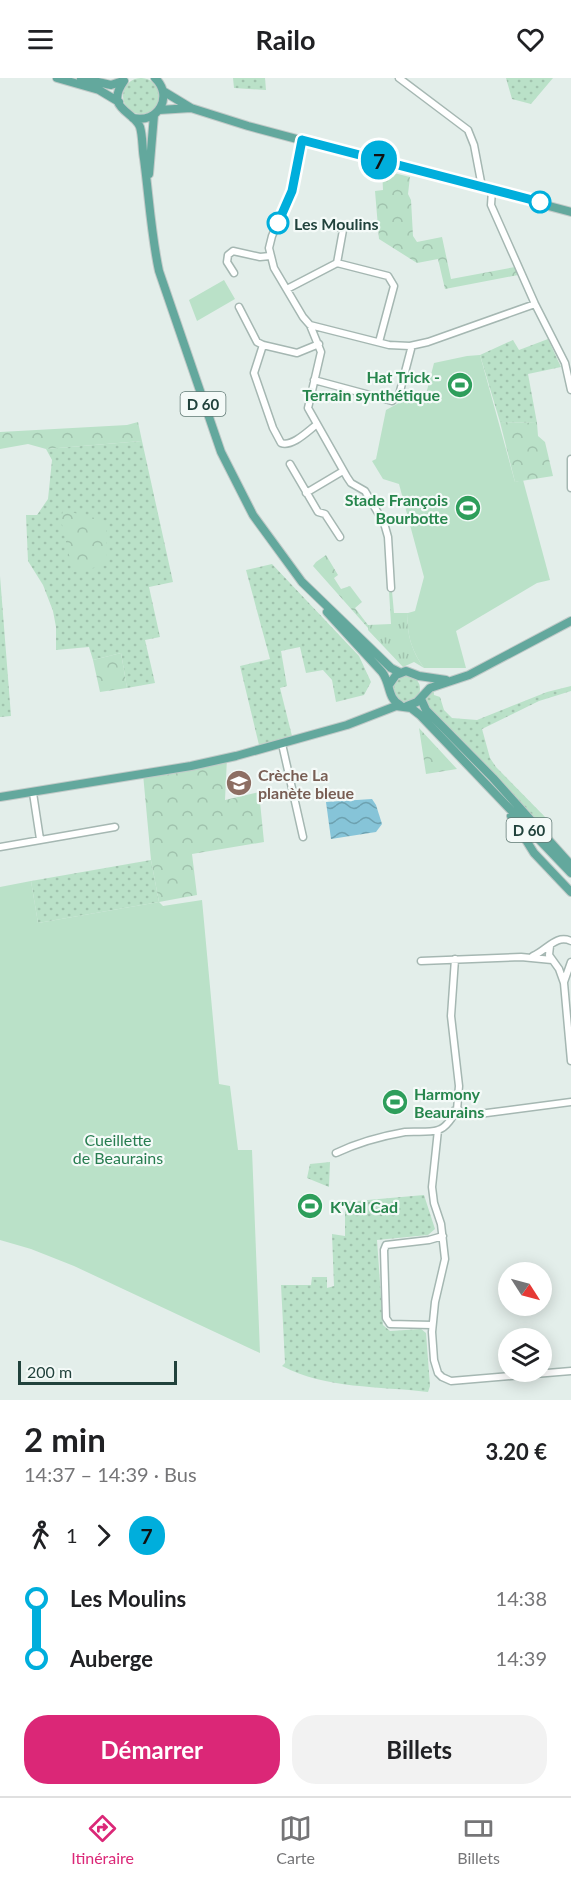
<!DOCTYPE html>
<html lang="fr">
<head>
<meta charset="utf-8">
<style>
  body { margin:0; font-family:Lato,sans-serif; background:#f2f2f2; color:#202124; height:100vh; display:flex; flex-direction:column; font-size:22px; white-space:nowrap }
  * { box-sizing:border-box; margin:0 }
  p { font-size:20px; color:#757577 }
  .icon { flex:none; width:33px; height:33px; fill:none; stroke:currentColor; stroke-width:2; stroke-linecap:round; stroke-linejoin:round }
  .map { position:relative; height:1322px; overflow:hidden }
  .sheet { display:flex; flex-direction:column; background:#fff; flex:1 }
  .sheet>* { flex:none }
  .badge { padding:0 12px; border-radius:20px; font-size:21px; line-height:39px }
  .needle { width:39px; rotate:126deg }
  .tools { position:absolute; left:498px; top:1184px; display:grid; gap:12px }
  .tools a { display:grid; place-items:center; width:54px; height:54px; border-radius:50%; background:#fff; box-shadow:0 3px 15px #0003; font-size:30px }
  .scale { position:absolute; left:18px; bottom:15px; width:159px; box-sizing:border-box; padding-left:6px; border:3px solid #21423c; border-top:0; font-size:16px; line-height:21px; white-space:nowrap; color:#21423c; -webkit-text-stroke:4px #f4faf8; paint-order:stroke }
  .map>.badge { position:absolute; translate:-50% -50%; box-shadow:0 0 0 3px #fff }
  .legs { display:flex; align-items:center; gap:9px; height:66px; padding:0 24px; font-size:20px }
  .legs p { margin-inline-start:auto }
  .overview { display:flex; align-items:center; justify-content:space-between; height:102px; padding:0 24px }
  h1 { font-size:33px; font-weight:700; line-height:45px }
  .action { display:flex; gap:12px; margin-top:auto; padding:12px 24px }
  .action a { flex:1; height:69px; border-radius:24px; background:#db2777; color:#fff; font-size:24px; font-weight:700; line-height:69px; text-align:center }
  .action a+a { background:#f2f2f2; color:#202124 }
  ul { padding:0 24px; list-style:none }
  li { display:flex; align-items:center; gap:21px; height:60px; font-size:22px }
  li i { display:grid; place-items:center; width:9px; height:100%; margin:0 8px; background:currentColor }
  li i::after { content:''; width:15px; height:15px; margin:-8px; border:4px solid; border-radius:50%; background:#fff }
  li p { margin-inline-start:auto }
  li:first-child i { background:linear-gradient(#0000 50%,currentColor 0) }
  li:last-child i { background:linear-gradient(currentColor 50%,#0000 0) }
  header { display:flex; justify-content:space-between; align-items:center; height:78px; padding:0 24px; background:#fff; font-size:27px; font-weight:700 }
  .dock { display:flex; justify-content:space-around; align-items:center; height:84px; border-top:2px solid #e0e0e0; background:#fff; font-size:16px; color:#757577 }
  .dock a { display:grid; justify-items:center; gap:3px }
  .dock .selected { color:#db2777 }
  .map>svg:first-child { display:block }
  .grass { fill:url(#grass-dots) }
  .forest { fill:url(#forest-crowns) }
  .park { fill:url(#park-tufts) }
  .garden { fill:#bae1c8 }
  .water { fill:url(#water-waves) }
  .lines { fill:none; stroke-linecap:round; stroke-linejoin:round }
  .minor-casing { stroke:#a5b7b2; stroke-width:9 }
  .major-casing { stroke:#c1cac8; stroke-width:10 }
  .minor { stroke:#fff; stroke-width:6 }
  .major { stroke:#63a89d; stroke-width:8 }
  .line-1-casing { stroke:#fff; stroke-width:14 }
  .line-1 { stroke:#00aedc; stroke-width:9 }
  .stop-1-dot { fill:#fff; stroke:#00aedc; stroke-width:3 }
  .labels { text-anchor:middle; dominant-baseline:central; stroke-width:4.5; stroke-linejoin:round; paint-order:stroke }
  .shield { fill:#f4faf8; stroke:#607974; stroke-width:1.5 }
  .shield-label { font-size:15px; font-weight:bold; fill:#21423c }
  .stop-label { font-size:16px; font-weight:bold; fill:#21423c; stroke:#f4faf8; text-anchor:start }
  .leisure-label { font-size:16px; font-weight:bold; fill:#27864d; stroke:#f4faf8; text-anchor:end }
  .education-label { font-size:16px; font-weight:bold; fill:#785e54; stroke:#f4faf8; text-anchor:start }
  .park-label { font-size:16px; fill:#277d50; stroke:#f4faf8 }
</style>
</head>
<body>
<header><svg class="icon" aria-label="menu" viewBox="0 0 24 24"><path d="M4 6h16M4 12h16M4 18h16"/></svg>Railo<svg class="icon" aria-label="heart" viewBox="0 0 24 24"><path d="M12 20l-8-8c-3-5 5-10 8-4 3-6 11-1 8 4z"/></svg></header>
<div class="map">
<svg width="571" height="1322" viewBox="0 0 571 1322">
  <defs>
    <pattern id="grass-dots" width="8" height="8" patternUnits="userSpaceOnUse" patternTransform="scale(1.5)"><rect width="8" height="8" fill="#bae1c8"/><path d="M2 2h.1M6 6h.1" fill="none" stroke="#a0c2ad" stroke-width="1.8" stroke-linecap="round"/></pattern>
    <pattern id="forest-crowns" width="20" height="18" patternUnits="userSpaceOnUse" patternTransform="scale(1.5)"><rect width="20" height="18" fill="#bae1c8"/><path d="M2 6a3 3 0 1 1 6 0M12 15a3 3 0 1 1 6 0" fill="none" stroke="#a0c2ad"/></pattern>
    <pattern id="park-tufts" width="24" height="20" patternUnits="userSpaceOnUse" patternTransform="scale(1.5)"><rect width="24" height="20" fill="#bae1c8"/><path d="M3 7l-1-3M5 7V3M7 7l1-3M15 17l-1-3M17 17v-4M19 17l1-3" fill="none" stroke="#a0c2ad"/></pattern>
    <pattern id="water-waves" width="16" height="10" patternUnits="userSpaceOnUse" patternTransform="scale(1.5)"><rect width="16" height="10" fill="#86c4d8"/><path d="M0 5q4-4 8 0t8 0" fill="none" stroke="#6da1b0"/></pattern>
  </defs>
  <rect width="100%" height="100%" fill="#e3eeea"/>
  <!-- grass -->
  <path class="grass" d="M123 18a18 18 0 1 1 36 0a18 18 0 1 1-36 0Z
    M 233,0 L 265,0 L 266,12 L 234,10 Z
    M 506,0 L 553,0 L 531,26 L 512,21 Z
    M 548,261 L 561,289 L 528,296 L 537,345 L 500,344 L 480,277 L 513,262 L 519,272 Z
    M 142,363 L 173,504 L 149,509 L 160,559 L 145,562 L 155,605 L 127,610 L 121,575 L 93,582 L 89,569 L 56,572 L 56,549 L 53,533 L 43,507 L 28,483 L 26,437 L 37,437 L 48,421 L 52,382 L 46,371 Z
    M 272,486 L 359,578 L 371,604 L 364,617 L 336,624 L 332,602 L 323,592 L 306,595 L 300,569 L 281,573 L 287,608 L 280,610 L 292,658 L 259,667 L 240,588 L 270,581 L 246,492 Z
    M 0,498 L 11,638 L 0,639 Z
    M392 611a14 14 0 1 1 28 0a14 14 0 1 1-28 0Z
    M 571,608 L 571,613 L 539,623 L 482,651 L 490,680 L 496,689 L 547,741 L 548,745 L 541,750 L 429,632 L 425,625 L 425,619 L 433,610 L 434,617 L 440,619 L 444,632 L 452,640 L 477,642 L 547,614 Z
    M 151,782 L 159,824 L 38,845 L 31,803 Z
    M 330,1084 L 329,1109 L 307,1100 L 310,1086 Z
    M 424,1117 L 435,1151 L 428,1157 L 377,1162 L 383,1247 L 390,1253 L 421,1251 L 426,1255 L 430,1308 L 428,1314 C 379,1308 326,1311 282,1288 L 285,1285 L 281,1207 L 311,1207 L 312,1199 L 327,1199 L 327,1210 L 334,1208 L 332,1156 L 345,1158 L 345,1124 Z"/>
  <!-- forest -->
  <path class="forest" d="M 382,92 L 410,99 L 408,116 L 411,122 L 413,158 L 417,164 L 442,159 L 451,201 L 515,189 L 518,197 L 445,211 L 438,181 L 417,185 L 379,161 L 375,113 L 383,112 Z
    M 138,344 L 142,363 L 46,371 L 28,366 L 0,371 L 0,354 L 127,347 Z
    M 500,344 L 537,345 L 538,358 L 545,364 L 553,398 L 515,404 Z
    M 63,432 L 106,443 L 107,487 L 73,494 L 61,442 Z
    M 326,477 L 338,497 L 334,500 L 341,511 L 350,508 L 362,524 L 355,530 L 368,547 L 368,550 L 313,488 L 316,484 Z
    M 121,575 L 127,610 L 100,614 L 93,582 Z
    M 419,650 L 457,691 L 426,696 Z
    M 227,680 L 225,722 L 259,714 L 264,764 L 192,776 L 197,817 L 159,824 L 151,782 L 143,696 Z"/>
  <!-- park -->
  <path class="park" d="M 389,513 L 392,513 L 394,535 L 408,535 C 406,555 412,574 424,590 L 414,584 L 403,589 L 368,552 L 368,547 L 391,546 Z"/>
  <!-- garden -->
  <path class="garden" d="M 224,202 L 235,221 L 197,243 L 189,222 Z
    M 480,277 L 515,404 L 523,402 L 550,502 L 537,505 L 456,553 L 466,590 L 424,590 C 412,574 406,555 408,535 L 415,533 L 424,499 L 399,406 L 383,401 L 372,383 L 376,381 L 386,332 L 408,320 L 424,324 L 434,285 L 467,278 Z
    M 31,803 L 38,845 L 159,824 L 163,828 L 202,822 L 219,1006 L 230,1008 L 238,1072 L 252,1072 L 260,1275 L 74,1188 L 31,1171 L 0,1162 L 0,809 Z"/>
  <!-- water -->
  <path class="water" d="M 372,721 L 376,727 L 382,746 L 376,754 L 331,761 L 326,724 Z"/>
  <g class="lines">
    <!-- minor casing -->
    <g class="minor-casing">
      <path id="minor" d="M 399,0 L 468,52 L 474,67 L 482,109
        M 302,62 L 292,113 L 272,158 L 269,170 L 274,190 L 303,239 L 310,247 L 321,274 L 308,330 L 347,399 L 351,405 L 365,413 L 384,445 L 388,459 L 391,510
        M 492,112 L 491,127 L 535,226 L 565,285 L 571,312
        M 334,146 L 343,152 L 337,185
        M 234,195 L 227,184 L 228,177 L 233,173 L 260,179 L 270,178
        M 287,211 L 337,185 L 388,198 L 394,208 L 379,264
        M 239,229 L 257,264 L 263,267 L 297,275 L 319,266
        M 310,247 L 389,267 L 410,268 L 428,264 L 535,226
        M 263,267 L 254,295 L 273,350 L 281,365 C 292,369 307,354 316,347
        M 314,302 L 392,323 L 399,317 L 411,271 L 410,268
        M 571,381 L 571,410
        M 290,386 L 318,434 L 325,436 L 340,459
        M 306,415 L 343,393
        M 282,666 L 303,759
        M 33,715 L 40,761
        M 0,769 L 115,749
        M 550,868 L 549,877 L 559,891 L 564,905 L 571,983
        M 533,878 C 547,872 556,856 571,863
        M 455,881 L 451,938 L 459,1008 L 457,1032
        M 421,883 L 521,879 L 552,882
        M 564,904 L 571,884
        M 460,1035 L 479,1036 L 571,1024
        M 438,1052 L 432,1109 L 434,1125 L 441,1146 L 445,1181 L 435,1224 L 432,1254 L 434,1282 L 438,1295 L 442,1299 L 451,1303 L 571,1293
        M 336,1075 C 357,1065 382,1058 405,1054 C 415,1053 428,1055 438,1052 C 446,1050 454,1038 455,1032 L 459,1032 L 459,1037 L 454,1037
        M 432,1247 L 390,1246 L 386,1240 L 384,1172 L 386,1167 L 429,1162 L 443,1158"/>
    </g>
    <!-- major casing -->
    <g class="major-casing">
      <path id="major" d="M 57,0 L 99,12 L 119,24
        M 81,0 L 111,7 L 123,3
        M 124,3 C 104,31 134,33 140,49 C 143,59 142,71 144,81 C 149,118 151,156 159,193 L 221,374 L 253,437 L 302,504 L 391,590 L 399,594
        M 163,13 L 191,30 L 248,48 L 571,134
        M 159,32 L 191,30
        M 133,40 C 158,46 174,18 155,0
        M 149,96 L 154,37
        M 327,534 L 382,594 C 391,606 387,620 400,627
        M 389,607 L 396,597 L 406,593 L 419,598 L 446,602
        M 421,621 L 426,632 L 493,700 L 571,787
        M 407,628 L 417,624 L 430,610 L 469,597 L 571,543
        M 0,719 L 191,688 L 236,678 L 347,647 L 396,628 L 411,630 L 420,637 L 571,795
        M 511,738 L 534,775 L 571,814"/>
    </g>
    <!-- minor -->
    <use href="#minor" class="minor"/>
    <!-- major -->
    <use href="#major" class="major"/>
  </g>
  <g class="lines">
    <!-- line-1 casing -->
    <g class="line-1-casing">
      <path id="line-1" d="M 278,145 L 292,113 L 302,62 L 540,124"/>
    </g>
    <!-- line-1 -->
    <use href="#line-1" class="line-1"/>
  </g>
  <!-- icons -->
  <defs>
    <g id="stadium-disc" transform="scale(1.35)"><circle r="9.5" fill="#2e9e5b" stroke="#f4faf8"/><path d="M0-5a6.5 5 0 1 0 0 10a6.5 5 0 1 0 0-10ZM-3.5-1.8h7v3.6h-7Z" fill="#fff"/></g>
    <g id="school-disc" transform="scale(1.35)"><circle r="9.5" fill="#8d6e63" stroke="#f4faf8"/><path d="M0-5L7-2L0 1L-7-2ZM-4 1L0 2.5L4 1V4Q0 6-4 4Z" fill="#fff"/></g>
  </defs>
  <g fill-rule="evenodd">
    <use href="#stadium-disc" x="460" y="307"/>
    <use href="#stadium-disc" x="468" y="430"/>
    <use href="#school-disc" x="239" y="705"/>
    <use href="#stadium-disc" x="395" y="1024"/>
    <use href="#stadium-disc" x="310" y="1128"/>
  </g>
  <!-- markers -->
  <g class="stop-1-dot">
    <circle cx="540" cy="124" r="10"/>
    <circle cx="278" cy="145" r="10"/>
  </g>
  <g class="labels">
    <!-- shield labels -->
    <g class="shield">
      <rect x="180.5" y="314" width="45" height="24" rx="4.5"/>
      <rect x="506.5" y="740" width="45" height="24" rx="4.5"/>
    </g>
    <g class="shield-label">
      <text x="203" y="326">D 60</text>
      <text x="529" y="752">D 60</text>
    </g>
    <!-- stop labels -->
    <g class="stop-label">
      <text x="294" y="145">Les Moulins</text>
    </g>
    <!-- leisure labels -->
    <g class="leisure-label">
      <text x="440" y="298">Hat Trick -<tspan x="440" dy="18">Terrain synthétique</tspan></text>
      <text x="448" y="421">Stade François<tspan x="448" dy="18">Bourbotte</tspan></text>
      <text x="414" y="1015" text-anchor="start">Harmony<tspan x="414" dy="18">Beaurains</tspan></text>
      <text x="330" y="1128" text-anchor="start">K'Val Cad</text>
    </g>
    <!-- education labels -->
    <g class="education-label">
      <text x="258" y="696">Crèche La<tspan x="258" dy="18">planète bleue</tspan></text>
    </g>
    <!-- park labels -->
    <g class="park-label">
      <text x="118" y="1061">Cueillette<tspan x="118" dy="18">de Beaurains</tspan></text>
    </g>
  </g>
</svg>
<div class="tools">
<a><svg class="needle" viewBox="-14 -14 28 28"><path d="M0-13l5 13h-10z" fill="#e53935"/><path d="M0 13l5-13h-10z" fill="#757577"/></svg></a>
<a><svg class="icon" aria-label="layers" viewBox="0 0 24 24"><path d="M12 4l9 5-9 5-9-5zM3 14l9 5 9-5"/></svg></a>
</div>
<div class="scale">200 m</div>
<b class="badge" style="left:379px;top:82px;background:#00aedc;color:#111">7</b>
</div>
<section class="sheet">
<div class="overview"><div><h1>2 min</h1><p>14:37 – 14:39 · Bus</p></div><b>3.20 €</b></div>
<div class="legs"><svg class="icon" aria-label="walk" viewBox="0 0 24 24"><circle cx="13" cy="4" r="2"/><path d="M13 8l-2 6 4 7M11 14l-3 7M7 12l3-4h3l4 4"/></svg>1<svg class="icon" aria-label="forward" viewBox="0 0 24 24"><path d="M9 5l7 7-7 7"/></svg><b class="badge" style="background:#00aedc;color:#111">7</b></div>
<ul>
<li><i style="color:#00aedc"></i><b>Les Moulins</b><p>14:38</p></li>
<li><i style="color:#00aedc"></i><b>Auberge</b><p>14:39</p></li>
</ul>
<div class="action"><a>Démarrer</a><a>Billets</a></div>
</section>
<nav class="dock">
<a class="selected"><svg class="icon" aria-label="directions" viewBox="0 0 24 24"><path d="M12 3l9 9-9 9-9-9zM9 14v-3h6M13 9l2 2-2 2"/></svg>Itinéraire</a>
<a><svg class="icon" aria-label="map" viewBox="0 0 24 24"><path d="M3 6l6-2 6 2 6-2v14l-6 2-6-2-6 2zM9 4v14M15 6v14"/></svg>Carte</a>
<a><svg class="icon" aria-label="tickets" viewBox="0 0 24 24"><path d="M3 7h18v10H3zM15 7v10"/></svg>Billets</a>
</nav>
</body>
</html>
